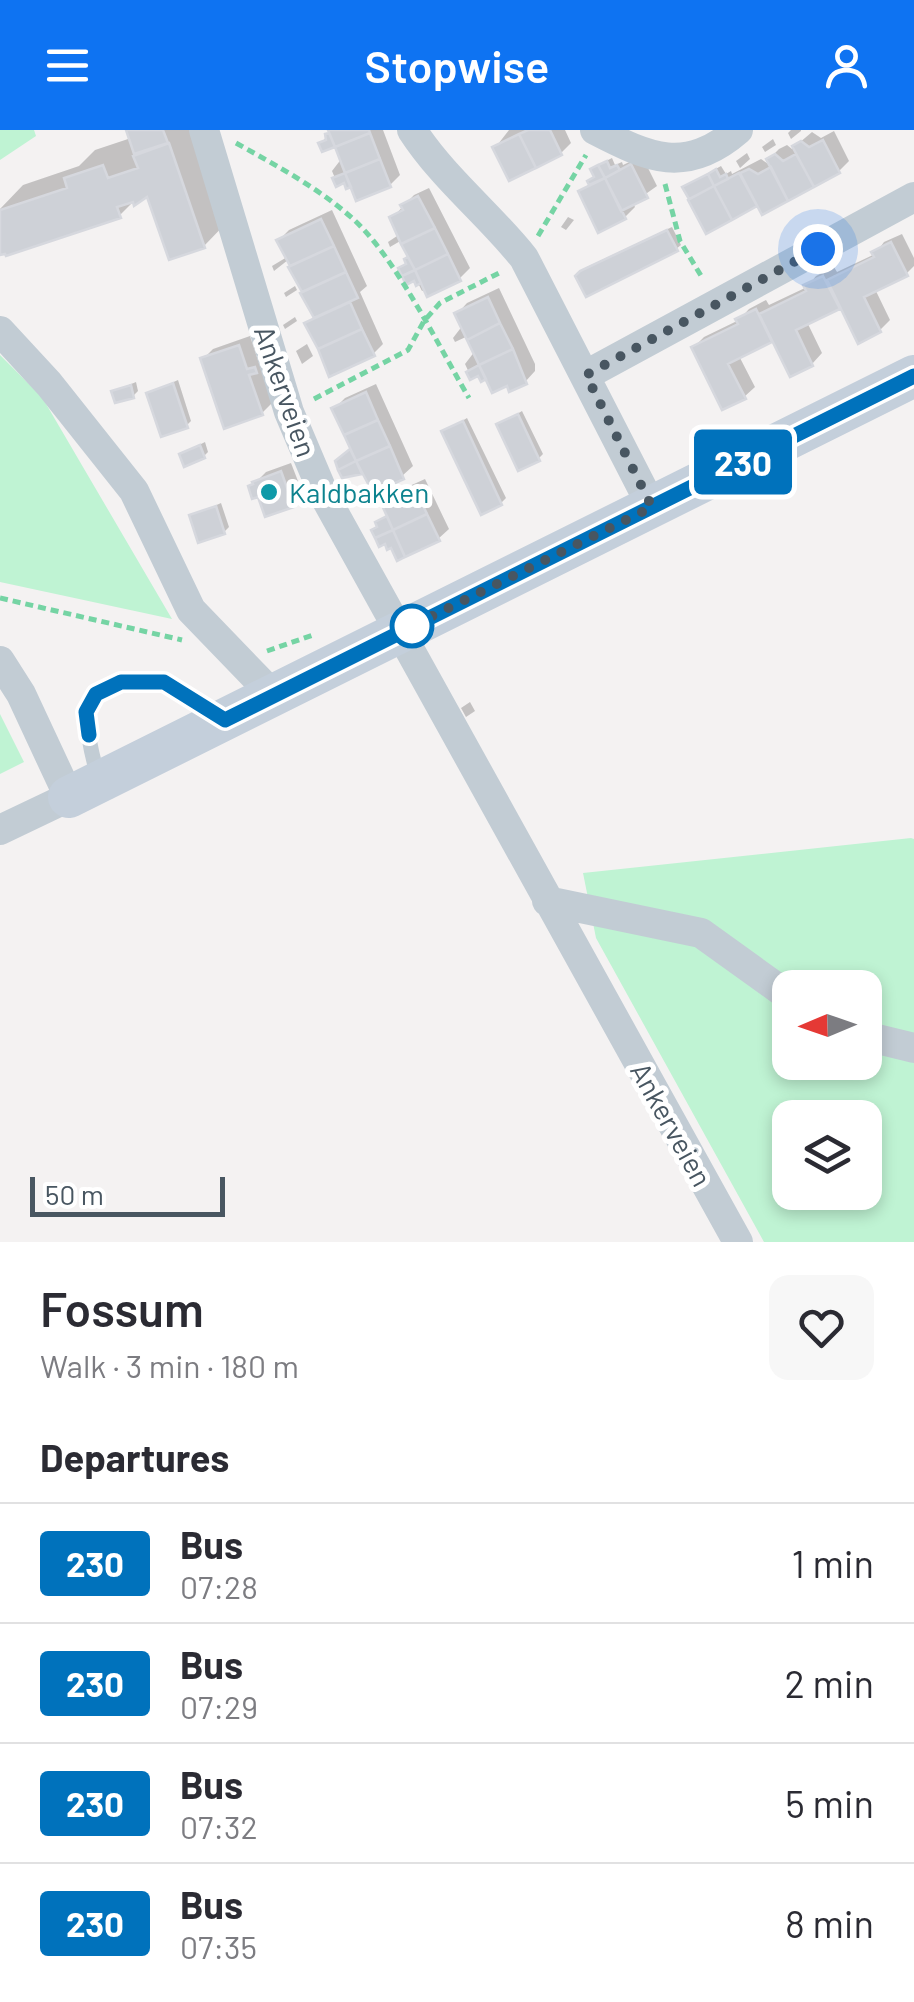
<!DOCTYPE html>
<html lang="en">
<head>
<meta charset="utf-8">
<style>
  body { margin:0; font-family:Barlow,sans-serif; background:#f7f7f7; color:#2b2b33; height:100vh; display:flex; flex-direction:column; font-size:38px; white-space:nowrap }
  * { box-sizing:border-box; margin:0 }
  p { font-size:32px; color:#7c7c81 }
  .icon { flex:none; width:55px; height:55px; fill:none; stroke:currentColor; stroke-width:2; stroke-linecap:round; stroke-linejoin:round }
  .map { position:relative; height:1112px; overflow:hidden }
  .side { display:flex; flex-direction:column; background:#fff; flex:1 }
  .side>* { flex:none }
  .badge { padding:0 20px; border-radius:8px; font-size:35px; line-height:65px }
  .needle { width:65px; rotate:268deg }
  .fabs { position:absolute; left:772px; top:840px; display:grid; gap:20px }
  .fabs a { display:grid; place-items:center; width:110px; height:110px; border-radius:20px; background:#fff; box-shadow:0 5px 15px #0003; font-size:50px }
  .scale { position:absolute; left:30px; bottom:25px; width:195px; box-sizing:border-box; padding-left:10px; border:5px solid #485661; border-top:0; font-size:28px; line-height:35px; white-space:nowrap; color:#485661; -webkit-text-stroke:8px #fff; paint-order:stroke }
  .you { position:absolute; width:50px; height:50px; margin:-25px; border:8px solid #fff; border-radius:50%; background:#1a73e8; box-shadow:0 0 0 15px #1a73e833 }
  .map>.badge { position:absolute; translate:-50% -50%; box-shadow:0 0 0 5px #fff }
  h2 { padding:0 40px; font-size:38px; line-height:90px }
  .round { display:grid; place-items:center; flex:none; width:105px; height:105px; border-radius:20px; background:#f7f7f7 }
  .headline { display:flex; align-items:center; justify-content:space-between; height:170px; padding:0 40px }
  h1 { font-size:48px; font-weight:600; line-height:75px }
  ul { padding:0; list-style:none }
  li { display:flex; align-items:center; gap:30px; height:120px; padding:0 40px; border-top:2px solid #e1e1e2 }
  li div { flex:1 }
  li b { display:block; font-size:38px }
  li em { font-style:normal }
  li .badge { min-width:110px; font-weight:700; text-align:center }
  header { display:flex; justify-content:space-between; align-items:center; height:130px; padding:0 40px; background:#0e73f2; color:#fff; font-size:45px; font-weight:600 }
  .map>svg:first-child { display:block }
  .green { fill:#bff3d3; fill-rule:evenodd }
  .shadow { fill:#0003 }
  .building { fill:#ced1d7; stroke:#d6d8de; stroke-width:2.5 }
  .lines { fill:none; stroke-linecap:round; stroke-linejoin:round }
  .path { stroke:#75d4a4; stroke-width:5; stroke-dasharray:8 5; stroke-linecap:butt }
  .lane { stroke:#c2ccd4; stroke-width:15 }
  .street { stroke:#c2ccd4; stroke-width:30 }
  .secondary { stroke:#c4cfdb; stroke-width:42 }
  .line-casing { stroke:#fff; stroke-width:22 }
  .line { stroke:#0072bc; stroke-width:15 }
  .walk { stroke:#485661; stroke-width:10; stroke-dasharray:0 18 }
  .culture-dot { fill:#0f9aa8; stroke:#fff; stroke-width:4 }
  .stop-dot { fill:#fff; stroke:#0072bc; stroke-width:5 }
  .labels { text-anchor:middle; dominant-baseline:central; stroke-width:10; stroke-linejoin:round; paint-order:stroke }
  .street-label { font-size:28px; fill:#485661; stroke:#fff }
  .culture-label { font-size:28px; fill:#0d838f; stroke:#fff; text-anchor:start }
</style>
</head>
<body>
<header><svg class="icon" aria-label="menu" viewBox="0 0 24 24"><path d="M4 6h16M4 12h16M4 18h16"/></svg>Stopwise<svg class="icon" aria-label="person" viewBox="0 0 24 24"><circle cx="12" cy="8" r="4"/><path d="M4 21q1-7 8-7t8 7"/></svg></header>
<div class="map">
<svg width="914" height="1112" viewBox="0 0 914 1112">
  <rect width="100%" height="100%" fill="#f4f2f2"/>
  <!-- green -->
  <path class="green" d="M 0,0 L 34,0 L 36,6 L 0,30 Z
    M 0,225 L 42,267 L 172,489 L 0,452 Z
    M 0,584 L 24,632 L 0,644 Z
    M 911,708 L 914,709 L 914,1112 L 764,1112 L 596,808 L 583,743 ZM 790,858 L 865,858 L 865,932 L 790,932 ZM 790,988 L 865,988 L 865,1062 L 790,1062 Z"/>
  <!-- shadow -->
  <path class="shadow" d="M 128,0 L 203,0 L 232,87 L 204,116 L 149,63 L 135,70 L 119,86 L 0,123 L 0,79 L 23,55 L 79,36 L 95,20 L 131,8 Z
    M 331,0 L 383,0 L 400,45 L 390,55 L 350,47 L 337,53 L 332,41 L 342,28 L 336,12 L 321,14 Z
    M 509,0 L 565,0 L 571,13 L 561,23 L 495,18 Z
    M 791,0 L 801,0 L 801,1 L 791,9 L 788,3 Z
    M 834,1 L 849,31 L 839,41 L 763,81 L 758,73 L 707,100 L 686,57 L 690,53 L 721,36 L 726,44 L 731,41 L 732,44 L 761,29 L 774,38 L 769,29 L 779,19 L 787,15 L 792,19 L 812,2 L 821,8 Z
    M 773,9 L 776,15 L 765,22 L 762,17 Z
    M 747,23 L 750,29 L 740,38 L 736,31 Z
    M 642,26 L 657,56 L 633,73 L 635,77 L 625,87 L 581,61 L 597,48 L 593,40 L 598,35 L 612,28 L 615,35 L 622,32 L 623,35 Z
    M 429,58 L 470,138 L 460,148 L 422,161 L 415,147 L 401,138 L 412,130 L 402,110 L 390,117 L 388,112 L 400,104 L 392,88 L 414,65 Z
    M 332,80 L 367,156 L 360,162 L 383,214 L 373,224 L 307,194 L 315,185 L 288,130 L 274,141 L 272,136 L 287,127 L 279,110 L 289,100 Z
    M 568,87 L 574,90 L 566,100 L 561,97 Z
    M 672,97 L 681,115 L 676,119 L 578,146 L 587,137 Z
    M 902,104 L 914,128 L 914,136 L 906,144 L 875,159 L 890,190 L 880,200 L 842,175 L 807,192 L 822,223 L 812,234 L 774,209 L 739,226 L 755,257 L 744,267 L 694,217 L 704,207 L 739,190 L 749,179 L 766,170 L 769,175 L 807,157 L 816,146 L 834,137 L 837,142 L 875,124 L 884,112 Z
    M 295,156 L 297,160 L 286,167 L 284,163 Z
    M 499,158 L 535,234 L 535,241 L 525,252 L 508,253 L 479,243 L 471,247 L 465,234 L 475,221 L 468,206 L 455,212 L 453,208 L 463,195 L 457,184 L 467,173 Z
    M 295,187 L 297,191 L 285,199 L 283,195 Z
    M 250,206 L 272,273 L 262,283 L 203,229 L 213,219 Z
    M 307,214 L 313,226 L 302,234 L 296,221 Z
    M 178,250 L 191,291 L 187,295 L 149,263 Z
    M 136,252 L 138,261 L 133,266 L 114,261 Z
    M 376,254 L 413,336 L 402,346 L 364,338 L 360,342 L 342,327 L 354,318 L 334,279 L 345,268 Z
    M 522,281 L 543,324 L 538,329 L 499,295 Z
    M 467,288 L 506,368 L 501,373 L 444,302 Z
    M 205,312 L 208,322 L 204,326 L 181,324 Z
    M 291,333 L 303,364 L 292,375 L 259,364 L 251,357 L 266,342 Z
    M 425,349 L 449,399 L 438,409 L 379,396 L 378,392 L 389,385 L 383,374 L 394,363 Z
    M 221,373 L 229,397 L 224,402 L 192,386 Z
    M 470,572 L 475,581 L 466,587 L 461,578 Z"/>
  <!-- building -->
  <path class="building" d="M 126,0 L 163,0 L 168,13 L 134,24 Z
    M 328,0 L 369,0 L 370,3 L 335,17 Z
    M 528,0 L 550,0 L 562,25 L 536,38 L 519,4 Z
    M 329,3 L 335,17 L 322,22 L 318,13 L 326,10 L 325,4 Z
    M 370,3 L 380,29 L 345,43 L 335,17 Z
    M 519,4 L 536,38 L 509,51 L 492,17 Z
    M 823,10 L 840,43 L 814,57 L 792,16 L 801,11 L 809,17 Z
    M 169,13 L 205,118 L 169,130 L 147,67 L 134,76 L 133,72 L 117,77 L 121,88 L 6,126 L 5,124 L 0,125 L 0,80 L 67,58 L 64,48 L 103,35 L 108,48 L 138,38 L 133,26 Z
    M 775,24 L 783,31 L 796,24 L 814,57 L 788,71 L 766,29 Z
    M 380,29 L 391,57 L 356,71 L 345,43 Z
    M 607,31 L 610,38 L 617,35 L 620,40 L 605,48 L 598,35 Z
    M 631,34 L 648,68 L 621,81 L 605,48 Z
    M 598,35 L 605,48 L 589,55 L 587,51 L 594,47 L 590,39 Z
    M 771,37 L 788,71 L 762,85 L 740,43 L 749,39 L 758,44 Z
    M 716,39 L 720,47 L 726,44 L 728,49 L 714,56 L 708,44 Z
    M 345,43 L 351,57 L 346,59 L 344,53 L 336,57 L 332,48 Z
    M 739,43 L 757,76 L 732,90 L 714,56 Z
    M 708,44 L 714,56 L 689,69 L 682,57 Z
    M 605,48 L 626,89 L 598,103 L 578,61 Z
    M 714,56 L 732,90 L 706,104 L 688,70 Z
    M 418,66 L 435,98 L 401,114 L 389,87 L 403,80 L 400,75 Z
    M 321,89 L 334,116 L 290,136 L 276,110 Z
    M 435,98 L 448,124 L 415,140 L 401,114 Z
    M 667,100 L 678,121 L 586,167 L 575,146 L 580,141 Z
    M 891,112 L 908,146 L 864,167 L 881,202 L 858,214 L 827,150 L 874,127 L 871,122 Z
    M 334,116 L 346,142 L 302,162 L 288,137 Z
    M 448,124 L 461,151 L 427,167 L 415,140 Z
    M 408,127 L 415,140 L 402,146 L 398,138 L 406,134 L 404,129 Z
    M 415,140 L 421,153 L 416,156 L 414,151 L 406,155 L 402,146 Z
    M 346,142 L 358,168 L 314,188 L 300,163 Z
    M 823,146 L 840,179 L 796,200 L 813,236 L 790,247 L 759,184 L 806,161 L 803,155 Z
    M 488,167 L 500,193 L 467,210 L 454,183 Z
    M 350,172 L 362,199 L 318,219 L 304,193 Z
    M 756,179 L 772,212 L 728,234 L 746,269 L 722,280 L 691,217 L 738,194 L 735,189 Z
    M 500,193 L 513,219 L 479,235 L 467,210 Z
    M 362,199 L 375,226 L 329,247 L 318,219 Z
    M 239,215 L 247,239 L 255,237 L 257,243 L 249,245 L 263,285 L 224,299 L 200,228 Z
    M 513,219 L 527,254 L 509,262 L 507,256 L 492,263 L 479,235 Z
    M 479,235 L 486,249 L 481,252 L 478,246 L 470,250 L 466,242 Z
    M 173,253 L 188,298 L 161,307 L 146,263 Z
    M 131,255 L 134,268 L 115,273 L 111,261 Z
    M 366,262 L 378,290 L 344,305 L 331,278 Z
    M 518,284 L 540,331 L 518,341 L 496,294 Z
    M 378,290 L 390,316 L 356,331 L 344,305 Z
    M 463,291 L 502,375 L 481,385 L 441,301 Z
    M 200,315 L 205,328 L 184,337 L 179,324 Z
    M 390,316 L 404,349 L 373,363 L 356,331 Z
    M 350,319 L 356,331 L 338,340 L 335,331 Z
    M 356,331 L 362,344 L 342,348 L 338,340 Z
    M 281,341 L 294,377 L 265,387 L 258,367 L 252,369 L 248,356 L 253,354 L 252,352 Z
    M 414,357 L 427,384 L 393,400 L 381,373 Z
    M 216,376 L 225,404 L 198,413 L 189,385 Z
    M 427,384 L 440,411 L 405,427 L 393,400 Z
    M 387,386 L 393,400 L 375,408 L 371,400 L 377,397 L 375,392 Z
    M 393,400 L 405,427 L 397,431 L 391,418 L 387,420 L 385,414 L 379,417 L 375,408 Z"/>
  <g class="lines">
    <!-- path -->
    <path class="path" d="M 236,13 C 277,36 317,57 352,88 C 395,126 439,217 469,268
      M 665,54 L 680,111 L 703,149
      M 538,106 L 586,25
      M 314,269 L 408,220 L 424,191 L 440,173 L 503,141
      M 0,468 L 182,510
      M 267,521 L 313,505"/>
    <!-- lane -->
    <path class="lane" d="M 99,649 C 87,611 72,552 132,552 C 141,552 154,549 163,552 C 181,557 201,575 217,585"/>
    <!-- street -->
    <path class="street" d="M 204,0 L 289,282 L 325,367 L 738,1112
      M 412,0 C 443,48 489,84 524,128 L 652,377
      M 595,0 C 649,28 686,45 738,0
      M 0,201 L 49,254 L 134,361 L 191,480 L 274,566
      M 586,245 L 914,67
      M 0,531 L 21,564 L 69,667 L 0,700
      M 547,771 L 701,803 L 790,867
      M 865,906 L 914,918"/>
    <!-- secondary -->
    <path class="secondary" d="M 69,667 L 914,246"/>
  </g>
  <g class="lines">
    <!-- line casing -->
    <g class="line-casing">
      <path id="line" d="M 89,605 L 86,582 L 96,564 L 121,552 L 164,552 L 225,590 L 914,246"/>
    </g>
    <!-- line -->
    <use href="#line" class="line"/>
    <!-- walk -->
    <path class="walk" d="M 412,496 L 398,503 L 652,377 L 586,245 L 818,119"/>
  </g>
  <!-- markers -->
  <circle class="culture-dot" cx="269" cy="362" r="10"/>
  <circle class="stop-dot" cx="412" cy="496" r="20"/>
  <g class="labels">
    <!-- street labels -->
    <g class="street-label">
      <text transform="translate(286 261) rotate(71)">Ankerveien</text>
      <text transform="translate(672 994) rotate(61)">Ankerveien</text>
    </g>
    <!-- culture labels -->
    <g class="culture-label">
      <text x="289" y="362">Kaldbakken</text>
    </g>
  </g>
</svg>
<div class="fabs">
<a><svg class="needle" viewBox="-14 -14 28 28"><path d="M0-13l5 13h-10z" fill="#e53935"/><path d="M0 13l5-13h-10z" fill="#7c7c81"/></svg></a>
<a><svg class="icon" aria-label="layers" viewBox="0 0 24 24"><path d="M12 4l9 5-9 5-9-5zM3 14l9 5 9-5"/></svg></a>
</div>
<div class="scale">50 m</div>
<div class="you" style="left:818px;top:119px"></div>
<b class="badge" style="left:743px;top:332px;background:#0072bc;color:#fff">230</b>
</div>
<section class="side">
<div class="headline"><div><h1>Fossum</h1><p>Walk · 3 min · 180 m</p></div><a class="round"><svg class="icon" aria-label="heart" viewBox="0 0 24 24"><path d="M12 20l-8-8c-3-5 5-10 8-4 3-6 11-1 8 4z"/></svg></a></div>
<h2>Departures</h2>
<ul>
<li><span class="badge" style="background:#0072bc;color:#fff">230</span><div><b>Bus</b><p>07:28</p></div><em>1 min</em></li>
<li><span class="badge" style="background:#0072bc;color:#fff">230</span><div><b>Bus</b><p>07:29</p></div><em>2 min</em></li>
<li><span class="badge" style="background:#0072bc;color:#fff">230</span><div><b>Bus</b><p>07:32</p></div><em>5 min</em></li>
<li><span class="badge" style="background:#0072bc;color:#fff">230</span><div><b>Bus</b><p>07:35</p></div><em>8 min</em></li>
</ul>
</section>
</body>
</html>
